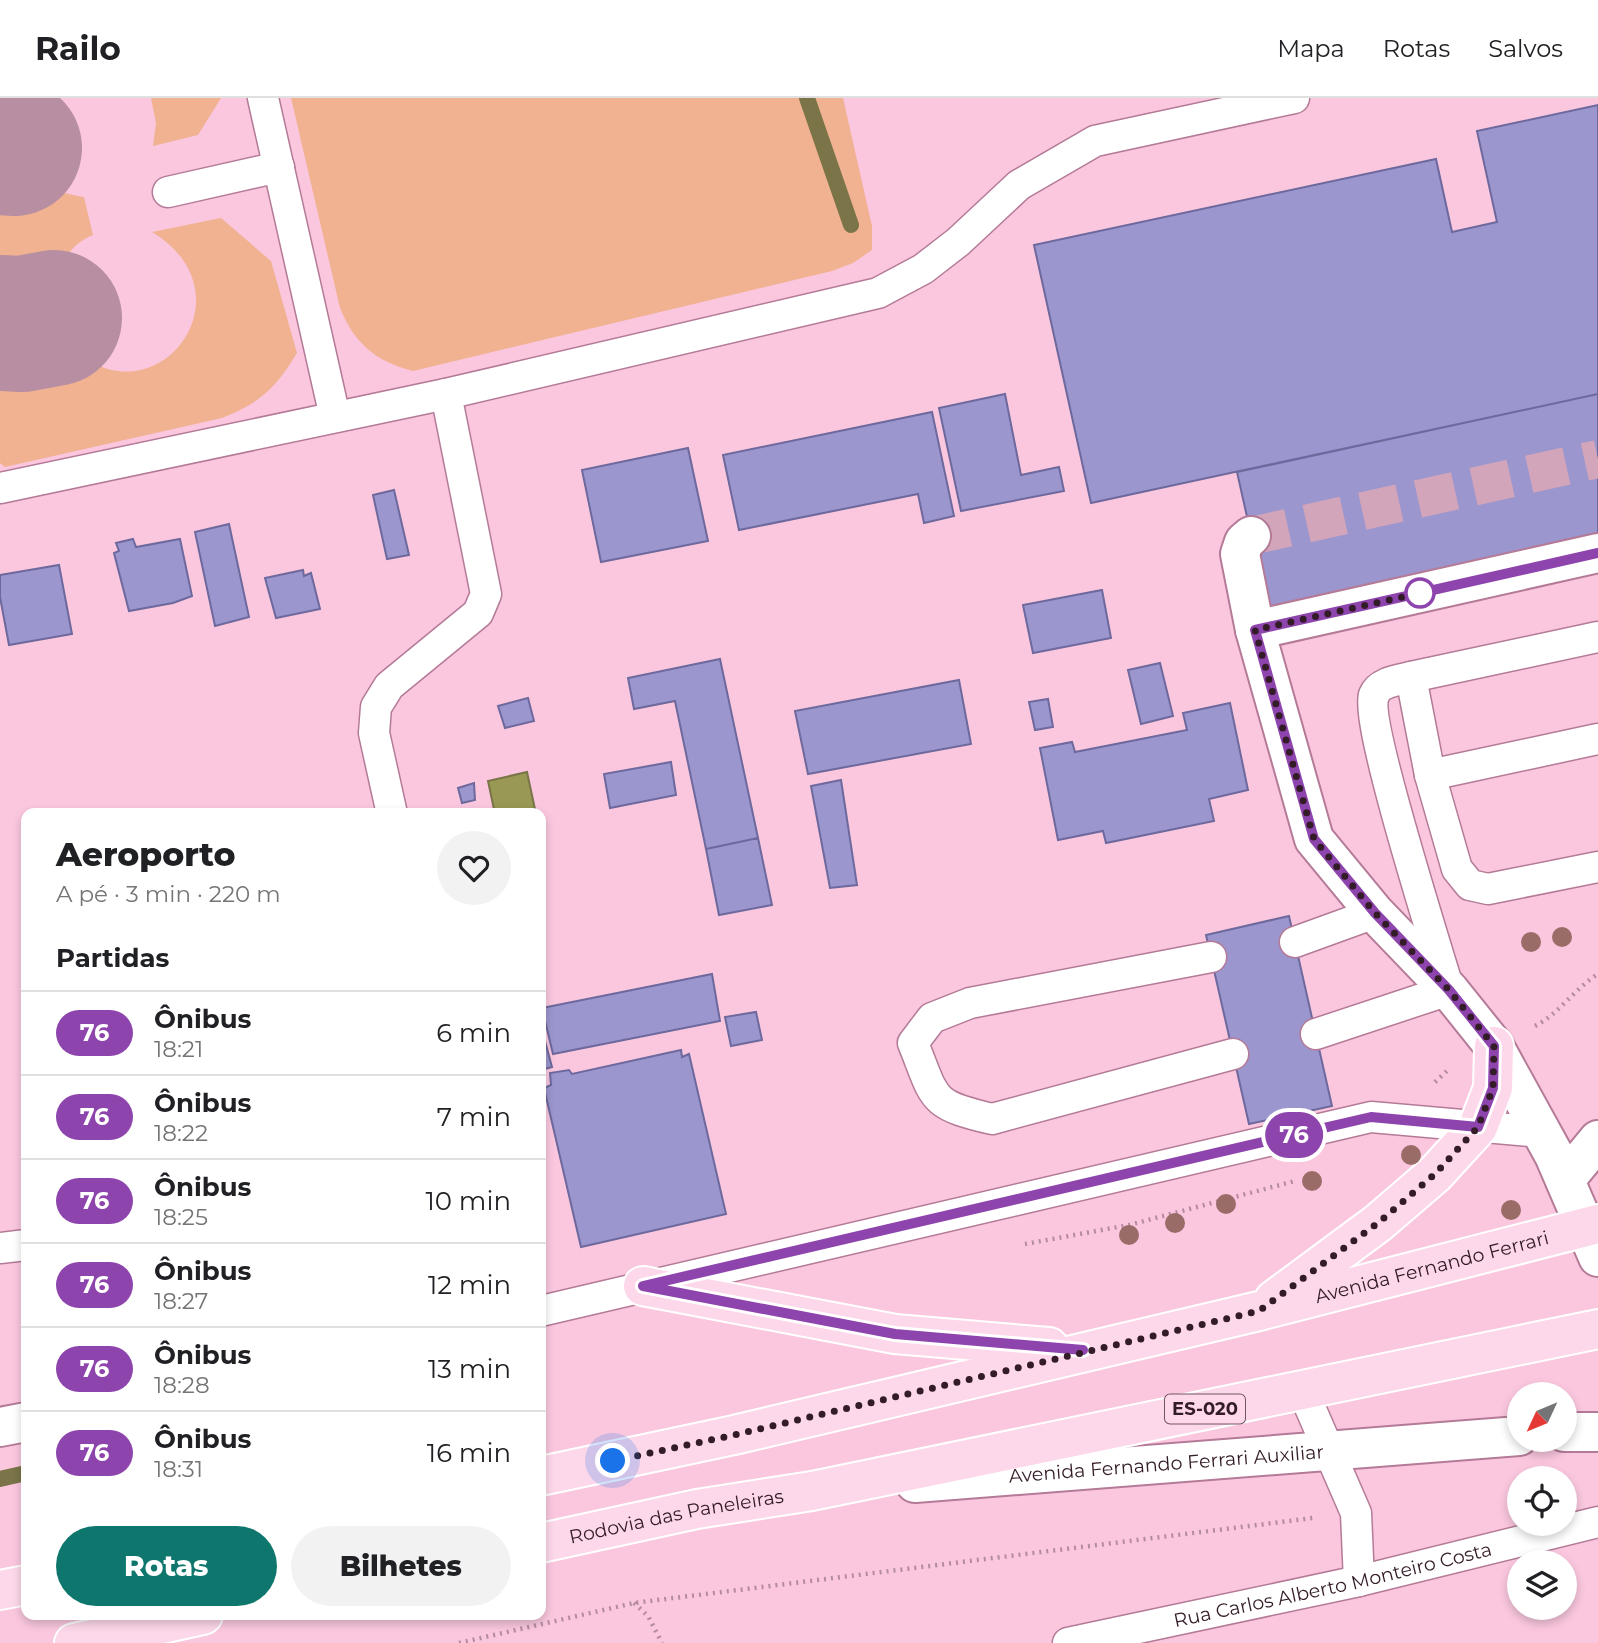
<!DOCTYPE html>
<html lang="pt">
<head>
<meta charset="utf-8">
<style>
  body { margin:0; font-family:Montserrat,sans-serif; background:#f2f2f2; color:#202124; height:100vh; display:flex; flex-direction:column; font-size:26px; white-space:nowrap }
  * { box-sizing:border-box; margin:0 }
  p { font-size:23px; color:#757577 }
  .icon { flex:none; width:38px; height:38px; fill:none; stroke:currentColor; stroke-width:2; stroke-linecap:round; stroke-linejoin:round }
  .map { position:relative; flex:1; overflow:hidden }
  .details { position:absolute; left:21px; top:710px; width:525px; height:812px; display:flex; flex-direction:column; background:#fff; border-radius:14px; box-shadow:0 4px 10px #0003 }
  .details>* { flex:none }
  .badge { padding:0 14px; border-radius:23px; font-size:24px; line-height:46px }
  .needle { width:46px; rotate:226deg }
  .tools { position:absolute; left:1507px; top:1284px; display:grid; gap:14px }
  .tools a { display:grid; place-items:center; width:70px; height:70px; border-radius:50%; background:#fff; box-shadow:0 4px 10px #0003; font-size:35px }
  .you { position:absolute; width:35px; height:35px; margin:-18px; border:5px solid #fff; border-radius:50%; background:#1a73e8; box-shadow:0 0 0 10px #1a73e833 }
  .map>.badge { position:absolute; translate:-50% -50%; box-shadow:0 0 0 4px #fff }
  h2 { padding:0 35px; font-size:26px; line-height:63px }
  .round { display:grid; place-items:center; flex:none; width:74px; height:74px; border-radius:37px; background:#f2f2f2 }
  .summary { display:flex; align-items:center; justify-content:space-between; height:119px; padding:0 35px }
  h1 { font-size:33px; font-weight:800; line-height:52px }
  .action { display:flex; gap:14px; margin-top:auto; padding:14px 35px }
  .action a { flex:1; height:80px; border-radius:42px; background:#0f766e; color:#fff; font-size:28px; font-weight:800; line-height:80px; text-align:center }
  .action a+a { background:#f2f2f2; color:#202124 }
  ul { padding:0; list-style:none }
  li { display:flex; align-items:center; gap:21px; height:84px; padding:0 35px; border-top:2px solid #e0e0e0 }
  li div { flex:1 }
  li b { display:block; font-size:26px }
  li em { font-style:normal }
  li .badge { min-width:77px; font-weight:700; text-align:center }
  header { display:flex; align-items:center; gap:42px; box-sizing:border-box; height:98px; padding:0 35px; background:#fff; border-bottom:2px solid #e0e0e0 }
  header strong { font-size:33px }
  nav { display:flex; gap:38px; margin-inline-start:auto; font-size:24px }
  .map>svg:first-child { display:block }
  .green { fill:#f1b292 }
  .water { fill:#995; stroke:#7a7448; stroke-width:2 }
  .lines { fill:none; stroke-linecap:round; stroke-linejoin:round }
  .stream { stroke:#7a7448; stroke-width:16 }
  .taxiway { stroke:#b88ea2; stroke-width:136 }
  .building { fill:#9b96ce; stroke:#6e699d; stroke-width:2 }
  .tertiary-tunnel { stroke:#d2a5ba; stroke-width:38; stroke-dasharray:38 19; stroke-linecap:butt }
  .service-casing { stroke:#b47a97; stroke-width:33 }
  .minor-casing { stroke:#b47a97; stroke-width:42 }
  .tertiary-casing { stroke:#b47a97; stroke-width:42 }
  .primary-casing { stroke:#fff; stroke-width:42 }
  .path { stroke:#b48b9f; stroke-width:4.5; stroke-dasharray:2 5; stroke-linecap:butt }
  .service { stroke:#fff; stroke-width:30 }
  .minor { stroke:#fff; stroke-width:38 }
  .tertiary { stroke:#fff; stroke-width:38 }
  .primary { stroke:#fdd8ea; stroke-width:38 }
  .tree { fill:#996c68 }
  .line-casing { stroke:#fff; stroke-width:16 }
  .line { stroke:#8e44ad; stroke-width:10 }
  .walk { stroke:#331c28; stroke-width:7; stroke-dasharray:0 12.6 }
  .stop-dot { fill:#fff; stroke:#8e44ad; stroke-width:3.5 }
  .labels { text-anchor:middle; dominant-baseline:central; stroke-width:6; stroke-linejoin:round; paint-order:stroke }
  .shield { fill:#ffd8ea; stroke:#705462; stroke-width:2 }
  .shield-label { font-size:18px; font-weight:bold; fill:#331c28 }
  .street-label { font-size:19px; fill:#331c28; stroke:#ffd8ea }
</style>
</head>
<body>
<header>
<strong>Railo</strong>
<nav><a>Mapa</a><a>Rotas</a><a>Salvos</a></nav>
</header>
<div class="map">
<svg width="1598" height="1545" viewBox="0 0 1598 1545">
  <rect width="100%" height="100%" fill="#fac7df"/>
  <!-- green -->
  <path class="green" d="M 0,0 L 15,0 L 11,27 L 0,26 Z
    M 151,0 L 221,0 L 198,37 L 153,48 L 156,25 Z
    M 291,0 L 843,0 L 872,128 L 872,152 L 853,165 L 832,173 L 413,273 C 375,263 355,246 340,210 Z
    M 25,70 C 43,88 59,95 84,99 L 93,137 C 67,147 57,172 52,197 L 25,202 L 0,200 L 0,71 Z
    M 221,120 L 271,163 L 297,255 C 275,291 261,304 222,320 L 5,369 L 0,365 L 0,243 L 23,246 L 63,241 C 148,336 259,199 152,134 Z"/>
  <!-- water -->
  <path class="water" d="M 527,674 L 536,716 L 495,716 L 488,683 Z"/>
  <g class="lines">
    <!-- stream -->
    <path class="stream" d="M 807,0 L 851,127
      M 0,1381 L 26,1375"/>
    <!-- taxiway -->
    <path class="taxiway" d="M 0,49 L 14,50
      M 0,225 L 22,226 L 54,220"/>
  </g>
  <!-- building -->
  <path class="building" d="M 1598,7 L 1598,296 L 1091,405 L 1034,147 L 1436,61 L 1452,134 L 1497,124 L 1477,33 Z
    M 1005,296 L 1021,377 L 1059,369 L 1064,393 L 961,413 L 939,310 Z
    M 1598,296 L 1598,446 L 1269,517 L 1237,374 Z
    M 932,314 L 954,418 L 924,425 L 918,396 L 739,432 L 723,357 Z
    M 688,350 L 708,443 L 601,464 L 582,372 Z
    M 394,392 L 409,457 L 387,461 L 373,397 Z
    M 229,426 L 249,519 L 215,528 L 195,434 Z
    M 133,441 L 136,449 L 180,441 L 192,498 L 173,505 L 129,513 L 114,455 L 119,453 L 116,445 Z
    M 59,467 L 72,536 L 9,547 L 0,499 L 0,477 Z
    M 303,472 L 304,478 L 311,475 L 320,511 L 276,520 L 265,480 Z
    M 1102,492 L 1111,540 L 1033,555 L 1023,507 Z
    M 720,561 L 758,740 L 706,751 L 675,603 L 634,611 L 628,580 Z
    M 1160,565 L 1173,618 L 1141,626 L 1128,572 Z
    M 959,582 L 971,646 L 808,676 L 795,613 Z
    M 528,600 L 534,623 L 505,630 L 498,608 Z
    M 1048,601 L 1053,629 L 1035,632 L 1029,604 Z
    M 1230,605 L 1248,692 L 1209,701 L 1214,723 L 1106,745 L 1103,733 L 1058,742 L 1040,650 L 1072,644 L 1075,654 L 1187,632 L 1183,615 Z
    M 671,664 L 676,697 L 610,710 L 604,676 Z
    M 841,682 L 857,787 L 830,790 L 811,688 Z
    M 474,685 L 475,702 L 462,705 L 458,690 Z
    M 758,740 L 772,807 L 719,817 L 706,751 Z
    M 1289,818 L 1332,1008 L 1249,1026 L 1206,837 Z
    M 712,876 L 720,923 L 553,956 L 542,910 Z
    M 756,914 L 762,942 L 731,948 L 725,919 Z
    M 541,928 L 552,969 L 541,972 Z
    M 681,952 L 682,959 L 689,956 L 726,1116 L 581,1149 L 544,990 L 551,987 L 550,975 L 569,972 L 572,976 Z"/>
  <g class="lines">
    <!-- tertiary-tunnel -->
    <path class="tertiary-tunnel" d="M 1251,438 L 1598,361"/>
    <!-- service casing -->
    <g class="service-casing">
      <g id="service">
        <path d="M 263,0 L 335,319"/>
        <path d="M 168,94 L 279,69"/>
        <path d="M 0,390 L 446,296 L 878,195 L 923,171 L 958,144 L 1019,87 L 1095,43 L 1294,0"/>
        <path d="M 1411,579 L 1430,677 L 1457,771 L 1470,787 L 1488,791 L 1598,769"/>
        <path d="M 1430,677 L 1598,641"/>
        <path d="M 392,716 L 374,635 L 376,609 L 389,588 L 478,515 L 486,496 L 446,296"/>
        <path d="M 1295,844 L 1375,815"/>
        <path d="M 1211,859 L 970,905 L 932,920 L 913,945 C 936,1002 929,1006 992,1021 L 1233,956"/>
        <path d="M 1316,936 L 1449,892 C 1437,851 1364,623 1374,597 C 1379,584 1399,582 1411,579 L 1598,539"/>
        <path d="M 0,1150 L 26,1147"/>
        <path d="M 541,1213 L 1371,1019 L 1541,1034"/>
        <path d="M 1302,1291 L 1356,1415 L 1359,1483"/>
        <path id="s1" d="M 1068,1545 L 1359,1483 L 1598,1424"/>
      </g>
    </g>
    <!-- minor casing -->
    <g class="minor-casing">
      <path id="minor" d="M 0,1329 L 26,1324"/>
    </g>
    <!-- tertiary casing -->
    <g class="tertiary-casing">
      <g id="tertiary">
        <path d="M 1251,438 L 1244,444 L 1240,456 L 1255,532 L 1314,741 L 1375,815 L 1449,892 L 1494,948 L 1554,1057 L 1598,1159"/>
        <path d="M 1255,532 L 1598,455"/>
        <path d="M 1565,1082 L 1598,1042"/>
        <path d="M 1564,1334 L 1598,1334"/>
        <path id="s2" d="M 915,1385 L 1519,1338"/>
      </g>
    </g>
    <!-- primary casing -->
    <g class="primary-casing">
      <g id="primary">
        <path d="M 643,1188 L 895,1236 L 1049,1249"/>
        <path d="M 1274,1202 L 1378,1125 L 1435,1076 L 1478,1029 L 1493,990 L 1494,948"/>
        <path id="s3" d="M 541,1378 L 734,1337 L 1259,1213 L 1598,1126"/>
        <path id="s4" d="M 541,1445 L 697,1411 L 812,1393 L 1598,1231"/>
        <path d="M 0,1492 L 26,1487"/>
        <path d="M 74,1545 L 203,1517"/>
      </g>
    </g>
    <!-- path -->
    <path class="path" d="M 1535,928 C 1559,916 1574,891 1598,876
      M 1435,984 L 1449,971
      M 1025,1146 L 1129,1127 L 1295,1083
      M 634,1505 L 648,1518 L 662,1545
      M 459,1545 L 634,1505 L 1313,1420"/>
    <!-- service -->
    <use href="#service" class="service"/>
    <!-- minor -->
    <use href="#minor" class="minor"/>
    <!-- tertiary -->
    <use href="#tertiary" class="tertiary"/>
    <!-- primary -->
    <use href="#primary" class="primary"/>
  </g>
  <!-- trees -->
  <g class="tree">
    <circle cx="1562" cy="839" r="10"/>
    <circle cx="1531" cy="844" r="10"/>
    <circle cx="1411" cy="1057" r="10"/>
    <circle cx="1312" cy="1083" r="10"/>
    <circle cx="1226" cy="1106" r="10"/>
    <circle cx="1511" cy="1112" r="10"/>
    <circle cx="1175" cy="1125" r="10"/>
    <circle cx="1129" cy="1137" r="10"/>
  </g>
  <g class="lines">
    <!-- line casing -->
    <g class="line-casing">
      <path id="line" d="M 1083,1252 L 895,1236 L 643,1188 L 1371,1019 L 1478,1029 L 1493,990 L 1494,948 L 1449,892 L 1375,815 L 1314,741 L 1255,532 L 1598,455"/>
    </g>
    <!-- line -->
    <use href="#line" class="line"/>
    <!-- walk -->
    <path class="walk" d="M 613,1363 L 734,1337 L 1259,1213 L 1378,1125 L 1435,1076 L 1478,1029 L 1493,990 L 1494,948 L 1449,892 L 1375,815 L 1314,741 L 1255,532 L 1420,495"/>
  </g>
  <!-- markers -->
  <circle class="stop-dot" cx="1420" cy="495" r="14"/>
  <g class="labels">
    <!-- shield labels -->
    <rect class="shield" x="1165" y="1296.5" width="80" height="29" rx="5"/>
    <g class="shield-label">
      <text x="1205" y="1311">ES-020</text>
    </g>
    <!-- street labels -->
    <g class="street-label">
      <text stroke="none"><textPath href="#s3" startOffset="915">Avenida Fernando Ferrari</textPath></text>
      <text stroke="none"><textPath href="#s2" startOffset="252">Avenida Fernando Ferrari Auxiliar</textPath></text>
      <text stroke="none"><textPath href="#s4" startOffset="138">Rodovia das Paneleiras</textPath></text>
      <text stroke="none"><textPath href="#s1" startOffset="271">Rua Carlos Alberto Monteiro Costa</textPath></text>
    </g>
  </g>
</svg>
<div class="tools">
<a><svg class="needle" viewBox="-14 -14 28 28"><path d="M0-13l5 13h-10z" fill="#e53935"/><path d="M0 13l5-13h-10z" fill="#757577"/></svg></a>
<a><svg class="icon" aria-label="locate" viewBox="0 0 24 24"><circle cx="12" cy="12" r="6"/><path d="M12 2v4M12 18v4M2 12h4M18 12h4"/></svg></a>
<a><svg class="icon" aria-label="layers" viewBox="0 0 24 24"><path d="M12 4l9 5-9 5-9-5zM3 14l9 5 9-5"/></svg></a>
</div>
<div class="you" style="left:613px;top:1363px"></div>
<b class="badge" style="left:1294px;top:1037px;background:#8e44ad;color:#fff">76</b>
<section class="details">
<div class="summary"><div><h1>Aeroporto</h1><p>A pé · 3 min · 220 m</p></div><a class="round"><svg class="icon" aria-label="heart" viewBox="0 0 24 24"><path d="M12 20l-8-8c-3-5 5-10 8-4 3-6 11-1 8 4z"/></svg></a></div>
<h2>Partidas</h2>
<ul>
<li><span class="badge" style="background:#8e44ad;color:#fff">76</span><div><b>Ônibus</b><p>18:21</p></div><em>6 min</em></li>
<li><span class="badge" style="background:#8e44ad;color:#fff">76</span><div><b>Ônibus</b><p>18:22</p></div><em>7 min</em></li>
<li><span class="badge" style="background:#8e44ad;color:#fff">76</span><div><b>Ônibus</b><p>18:25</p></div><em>10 min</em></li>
<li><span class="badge" style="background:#8e44ad;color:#fff">76</span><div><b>Ônibus</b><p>18:27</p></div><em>12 min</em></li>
<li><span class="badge" style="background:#8e44ad;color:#fff">76</span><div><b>Ônibus</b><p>18:28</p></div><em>13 min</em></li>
<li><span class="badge" style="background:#8e44ad;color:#fff">76</span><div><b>Ônibus</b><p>18:31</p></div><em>16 min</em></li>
</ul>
<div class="action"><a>Rotas</a><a>Bilhetes</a></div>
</section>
</div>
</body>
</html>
